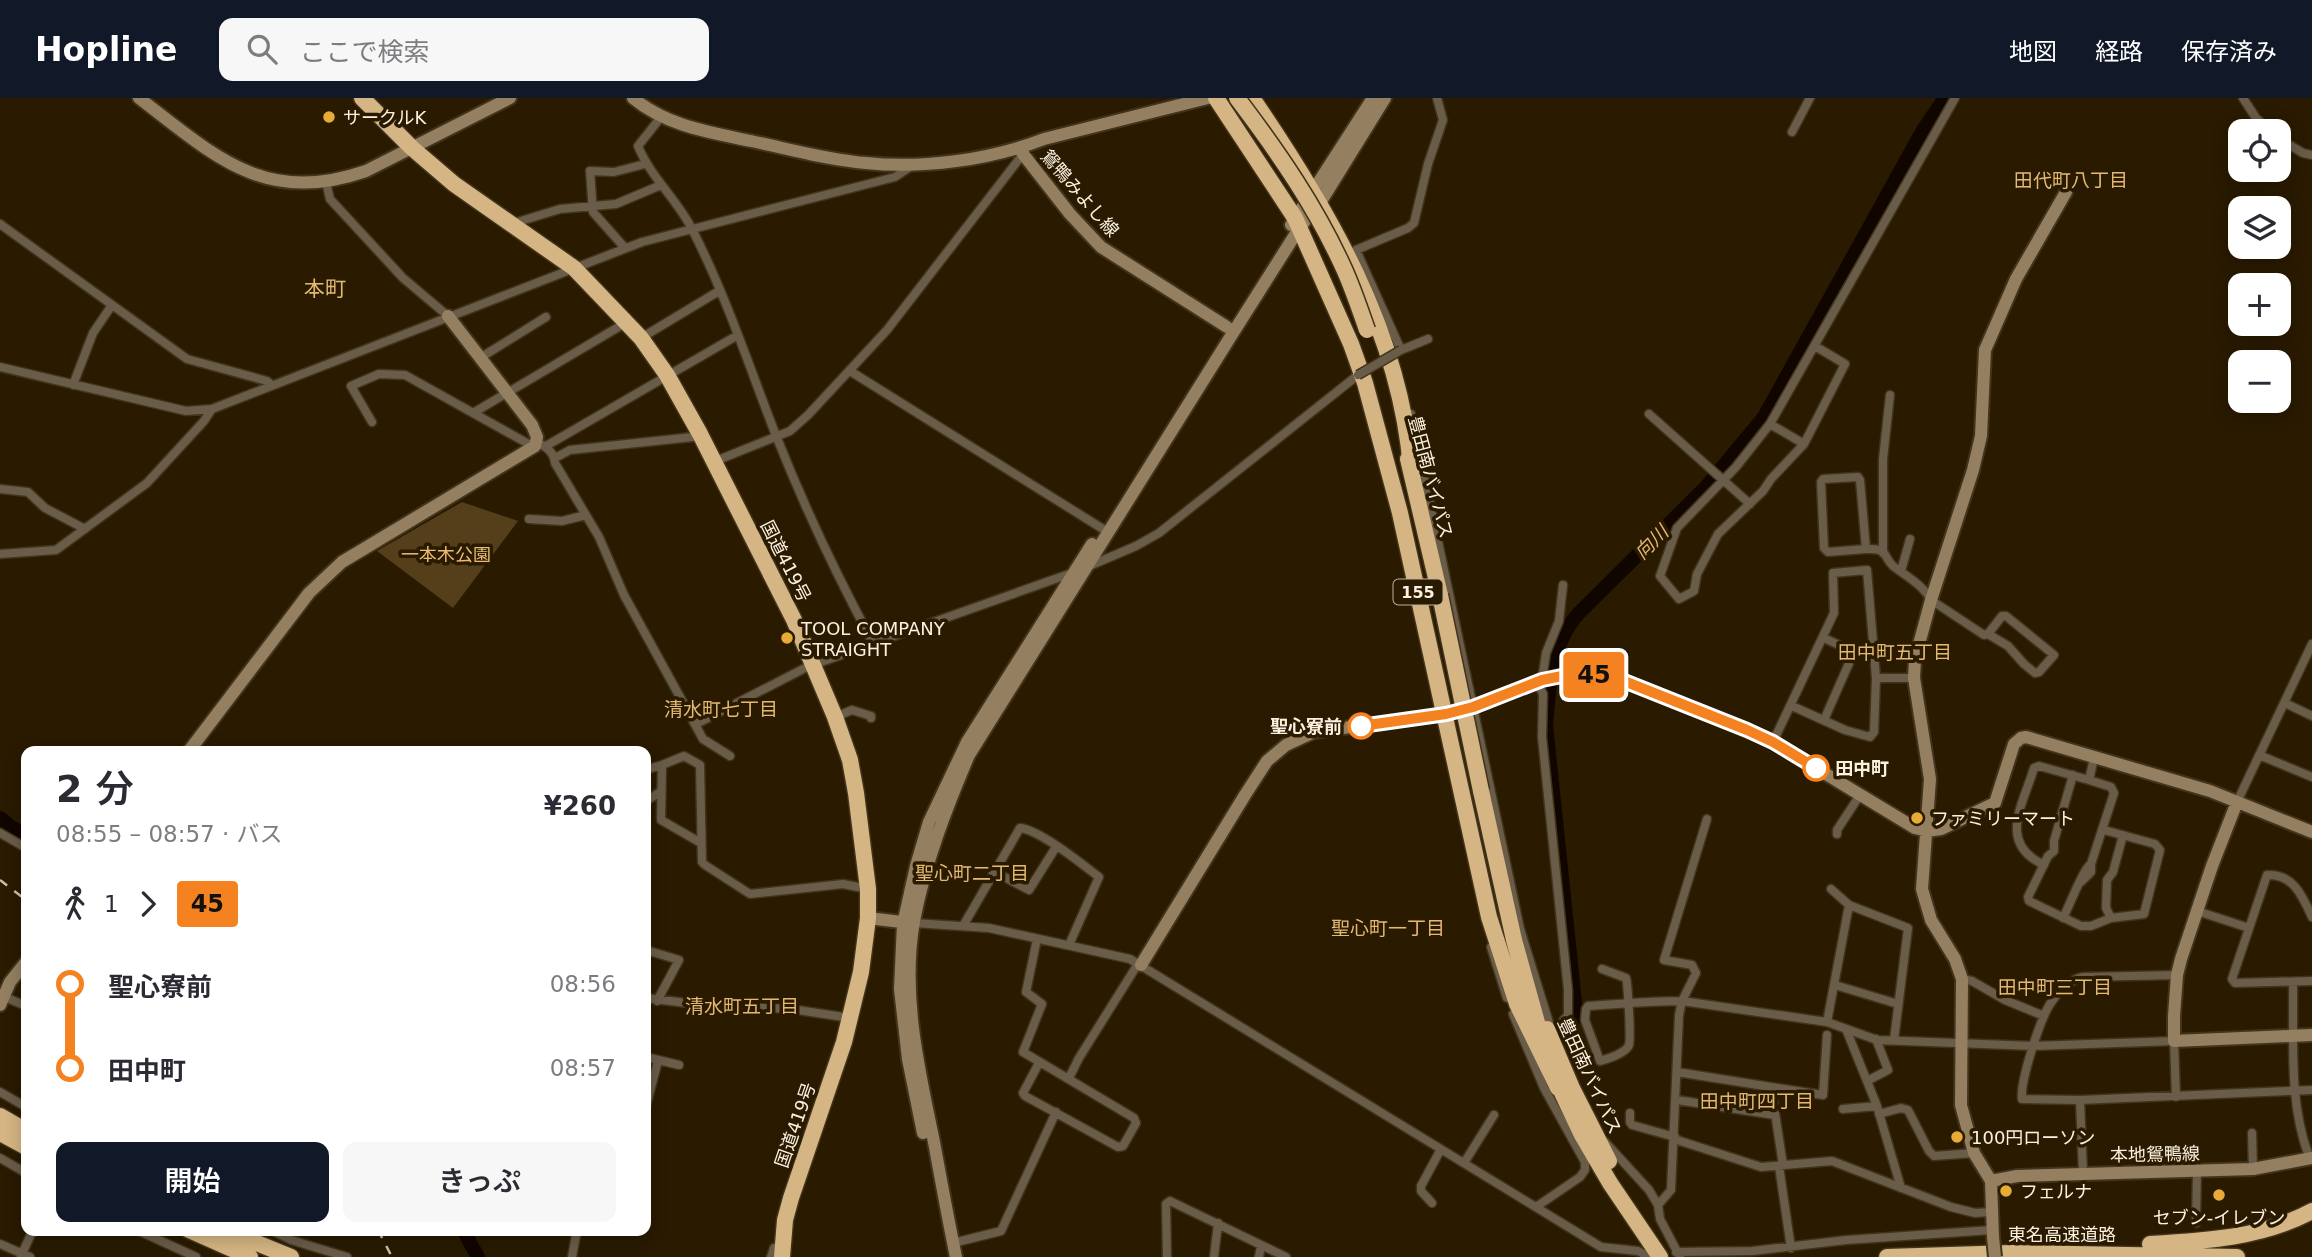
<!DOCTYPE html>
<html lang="ja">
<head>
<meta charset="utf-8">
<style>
  body { margin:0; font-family:"DejaVu Sans","Noto Sans JP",sans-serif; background:#f7f7f7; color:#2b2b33; height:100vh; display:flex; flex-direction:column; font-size:26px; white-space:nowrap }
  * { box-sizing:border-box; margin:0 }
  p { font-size:23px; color:#7c7c81 }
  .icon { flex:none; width:38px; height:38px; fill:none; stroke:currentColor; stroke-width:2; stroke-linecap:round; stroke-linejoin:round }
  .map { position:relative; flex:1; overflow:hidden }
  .drawer { position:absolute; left:21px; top:648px; width:630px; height:490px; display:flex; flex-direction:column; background:#fff; border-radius:14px; box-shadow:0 4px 18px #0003 }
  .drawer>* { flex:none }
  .badge { padding:0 14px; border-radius:5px; font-size:24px; line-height:46px }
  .fabs { position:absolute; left:2228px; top:21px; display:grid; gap:14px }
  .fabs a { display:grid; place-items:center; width:63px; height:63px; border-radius:14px; background:#fff; box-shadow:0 4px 18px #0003; font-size:35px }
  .map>.badge { position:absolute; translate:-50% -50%; box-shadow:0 0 0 4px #fff }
  .legs { display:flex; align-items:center; gap:10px; height:77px; padding:0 35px; font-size:23px }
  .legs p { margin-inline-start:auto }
  .summary { display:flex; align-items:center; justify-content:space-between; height:119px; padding:0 35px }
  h1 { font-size:38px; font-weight:600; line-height:52px }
  .button { display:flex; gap:14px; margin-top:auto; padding:14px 35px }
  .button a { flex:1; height:80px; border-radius:14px; background:#111827; color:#fff; font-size:28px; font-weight:600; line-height:80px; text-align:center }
  .button a+a { background:#f7f7f7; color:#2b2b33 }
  ul { padding:0 35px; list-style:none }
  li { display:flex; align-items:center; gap:24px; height:84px; font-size:26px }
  li i { display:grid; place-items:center; width:10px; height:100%; margin:0 9px; background:currentColor }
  li i::after { content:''; width:18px; height:18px; margin:-9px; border:5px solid; border-radius:50%; background:#fff }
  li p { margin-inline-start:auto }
  li:first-child i { background:linear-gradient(#0000 50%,currentColor 0) }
  li:last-child i { background:linear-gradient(currentColor 50%,#0000 0) }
  header { display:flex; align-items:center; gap:42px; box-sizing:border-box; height:98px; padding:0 35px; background:#111827; color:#fff }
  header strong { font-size:33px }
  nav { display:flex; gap:38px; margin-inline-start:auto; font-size:24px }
  .search { width:490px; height:63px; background:#f7f7f7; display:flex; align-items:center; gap:18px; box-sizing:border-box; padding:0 24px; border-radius:14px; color:#7c7c81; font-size:26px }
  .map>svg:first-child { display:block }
  .green { fill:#553f1a }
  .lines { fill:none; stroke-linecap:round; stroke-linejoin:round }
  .river { stroke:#110500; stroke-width:14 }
  .street-tunnel { stroke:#493a22; stroke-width:8; stroke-dasharray:8 4; stroke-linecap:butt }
  .street-casing { stroke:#42341b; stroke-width:11 }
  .secondary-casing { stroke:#42341b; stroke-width:16 }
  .highway-casing { stroke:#42341b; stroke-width:19 }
  .street { stroke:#695c49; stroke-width:8 }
  .secondary { stroke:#948060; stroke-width:12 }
  .highway { stroke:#d5b583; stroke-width:16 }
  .rail { stroke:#cbbfad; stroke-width:2.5; stroke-dasharray:9 9; stroke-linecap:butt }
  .street-bridge-casing { stroke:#42341b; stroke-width:11; stroke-linecap:butt }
  .secondary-bridge-casing { stroke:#42341b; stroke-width:16; stroke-linecap:butt }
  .highway-bridge-casing { stroke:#42341b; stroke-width:19; stroke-linecap:butt }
  .street-bridge { stroke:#695c49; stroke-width:8 }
  .secondary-bridge { stroke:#948060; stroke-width:12 }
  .highway-bridge { stroke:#d5b583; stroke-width:16 }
  .line-1-casing { stroke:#fff; stroke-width:16 }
  .line-1 { stroke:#f58220; stroke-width:10 }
  .poi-dot { fill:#e9ab38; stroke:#291a00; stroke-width:2.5 }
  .stop-1-dot { fill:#fff; stroke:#f58220; stroke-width:3.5 }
  .labels { text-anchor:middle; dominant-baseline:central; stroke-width:7; stroke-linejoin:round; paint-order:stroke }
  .shield { fill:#291a00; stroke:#bdb09e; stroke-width:2 }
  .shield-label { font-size:16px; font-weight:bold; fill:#fcf1e1 }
  .poi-label { font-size:18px; fill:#fcf1e1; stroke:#291a00; text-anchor:start }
  .street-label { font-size:18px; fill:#fcf1e1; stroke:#291a00 }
  .park-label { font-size:18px; fill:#ebbd74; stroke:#291a00 }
  .stop-label { font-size:18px; font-weight:bold; fill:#fcf1e1; stroke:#291a00; text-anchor:end }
  .neighbourhood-label { font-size:19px; fill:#e4b974; stroke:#291a00 }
  .water-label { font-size:19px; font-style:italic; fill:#e6b96f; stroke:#291a00 }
  .quarter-label { font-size:21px; fill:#e4b974; stroke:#291a00 }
</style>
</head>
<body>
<header>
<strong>Hopline</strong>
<div class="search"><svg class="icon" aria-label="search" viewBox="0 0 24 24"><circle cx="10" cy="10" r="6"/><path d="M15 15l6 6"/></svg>ここで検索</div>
<nav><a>地図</a><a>経路</a><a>保存済み</a></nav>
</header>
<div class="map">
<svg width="2312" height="1159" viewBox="0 0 2312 1159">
  <rect width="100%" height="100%" fill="#291a00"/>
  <!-- green -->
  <path class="green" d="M 462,404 L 518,423 L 453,510 L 377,453 Z"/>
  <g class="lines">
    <!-- river -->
    <path class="river" d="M 0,720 L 11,729 L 26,736
      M 1560,936 L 1574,921 L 1576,914 L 1546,627 C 1549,588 1552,544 1579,515 L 1706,389 L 1764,319 L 1923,32 L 1945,0
      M 463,1132 L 478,1159"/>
    <!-- street-tunnel -->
    <path class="street-tunnel" d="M 168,1135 L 170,1132"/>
    <!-- street casing -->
    <g class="street-casing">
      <path id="street" d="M 2243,0 L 2256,20 L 2270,33
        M 661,19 L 638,48 C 651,80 678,102 693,133 C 726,198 749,268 775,335 C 803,406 836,476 872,543 L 875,546
        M 1792,34 L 1810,0
        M 2278,40 L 2303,55 L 2312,57
        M 326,84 L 330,101 L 403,180 L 448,218
        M 0,126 L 187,261 L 267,283 L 272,287
        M 511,126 L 560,111 L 616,106 L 661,87
        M 625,150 L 593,114 L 590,73 L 614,74 L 645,66
        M 641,240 L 719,193
        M 1428,241 L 1401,252 L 1356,152 L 1408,130 L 1414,125 L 1428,66 L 1443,22 L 1437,0
        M 1815,248 L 1845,266 L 1804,346 L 1771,381 L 1763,393 L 1718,436 L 1697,476 L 1694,493 L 1679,501 L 1660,478 L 1677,430 L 1736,369 L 1770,326 L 1955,0
        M 480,260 L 546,219
        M 0,269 L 186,313 L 212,311 L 642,144 L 895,79 L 913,67
        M 850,273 L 1103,431
        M 73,287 L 93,235 L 112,207
        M 473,315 L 627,224
        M 1411,316 L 1520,831 L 1551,931
        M 1649,316 L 1750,406
        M 372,324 L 351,288 L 379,276 L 405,277 L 534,349
        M 1770,326 L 1804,346
        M 536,344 C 546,348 554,354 555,365 L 599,439 L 624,497 L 703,641 L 730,658
        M 546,348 L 738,237
        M 555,360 L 570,352 L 693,339 L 700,336
        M 713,364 L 790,333 L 808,317 L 887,232 L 1023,56
        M 0,391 L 28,394 L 45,410 L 85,431
        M 529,421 L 562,423 L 586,417
        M 1866,451 L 1828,454 L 1824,450 L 1821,384 L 1823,381 L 1858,379 L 1860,382 L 1866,451 C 1872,451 1878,450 1883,454 C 1887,458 1888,464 1893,468 C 1906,478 1923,487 1931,502 L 1984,537 L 1988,536 L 2002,518 L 2006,518 L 2054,557 L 2039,574 L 2035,575 L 2024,566 L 2008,548 L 1988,536
        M 1883,455 L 1883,361 L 1890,297
        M 0,456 L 56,452 L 147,385 L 204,323 L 212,311
        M 1087,469 L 1136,448 L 1159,435 L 1358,277
        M 1901,473 L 1910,441
        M 1824,540 L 1854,554 L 1824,622
        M 1542,582 L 1546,555 L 1559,523 L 1563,487
        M 1537,584 L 1543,596 L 1542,639 L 1568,892 L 1568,917 L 1552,936
        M 2285,605 L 2312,618
        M 1792,608 L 1845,632 L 1870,639 L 1874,634 L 1876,580 L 1914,580
        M 835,619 L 852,612 L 871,618 L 871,620
        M 693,622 L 700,624 L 807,569 L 1072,475
        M 1773,644 L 1834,515 L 1833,475 L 1867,472 L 1876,580
        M 2259,657 L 2312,679
        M 648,671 L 662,667
        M 2073,677 L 2054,743 L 2054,753 L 2048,758 L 2028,799 L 2029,803 L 2081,828 L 2091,828 L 2111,820 L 2144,816 L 2160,752 L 2155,746 L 2104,732
        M 646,703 L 660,694
        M 2237,704 L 2312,546
        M 0,735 L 26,750
        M 1837,736 L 1837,732 L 1860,697
        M 701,745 L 661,722 L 662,667 L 684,658 L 700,667 L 702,764 L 705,767 L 750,796 L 843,786 L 868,791
        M 2044,767 C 1997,745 2023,707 2034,670 L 2039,668 L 2089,682
        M 993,773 L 1029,792 L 1056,749
        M 2081,784 L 2091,774 L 2091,766 L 2114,695 L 2111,689 L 2089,682 L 2094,660
        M 1831,791 L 1849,807 L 1908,830 L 1894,942
        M 2197,813 L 2249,830
        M 2312,819 C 2303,799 2293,775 2267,777 L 2232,881 L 2235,885 L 2312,883
        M 2063,820 C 2069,809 2083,771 2091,766
        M 2111,820 L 2106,810 L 2107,782 L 2113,774 L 2123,737
        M 914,825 L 989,830 L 1130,861 L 1601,1149 L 1638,1153 L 1650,1159
        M 963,828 L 1020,730 C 1040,732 1082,766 1099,779 L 1069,847
        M 1037,841 L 1026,894 L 1042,906 L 1023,954 L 1134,1020 L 1136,1025 L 1123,1048 L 1118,1049 L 1025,998 L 1023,995 L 1039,965
        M 1491,849 L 1507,900
        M 646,852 L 679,862 L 657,903
        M 1602,871 L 1626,880 C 1628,888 1631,940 1629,947 C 1626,955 1607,961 1600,963 L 1585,922 L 1586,911 L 1588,908 C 1620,906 1651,903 1682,903 L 1827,924 L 1877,942 L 2034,948 L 2174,943 L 2176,999
        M 2177,877 L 2083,879 C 2070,881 2057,895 2050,906 C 2040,922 2020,983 2022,1001 L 2080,1002 L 2312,992
        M 1962,881 L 1972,883 L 2005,902 L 2044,918
        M 2293,884 C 2294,942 2288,1006 2310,1061
        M 1835,887 L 1898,906
        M 0,897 L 26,908
        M 646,900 L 695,906 L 791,911 L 850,920
        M 1513,916 L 1544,990 L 1585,1064 L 1585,1072 L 1580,1079 L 1536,1109
        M 1827,924 L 1849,807
        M 1846,931 L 1877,1008 L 1901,1090
        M 646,959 L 679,967
        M 1677,974 L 1771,989 L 1783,1067
        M 1069,980 L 1079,960 L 1136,869 L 1141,867
        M 1867,983 L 1888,972 L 1876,941
        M 1771,989 L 1823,997 L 1827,937
        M 0,994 L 26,1009
        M 1677,1002 L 1775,1017
        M 2080,1002 L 2083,1075
        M 646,1008 L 658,963
        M 1843,1011 L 1877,1008
        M 1630,1015 L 1630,1024 L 1632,1027 L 1675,1039
        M 1879,1016 L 1901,1010 L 1908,1012 L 1929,1053 L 1934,1058 L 1974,1055
        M 2252,1035 L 2253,1071
        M 1674,1041 L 1761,1069 L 1832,1063 L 1951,1109 L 1975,1115 L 1991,1114
        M 1605,1044 L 1649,1092 L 1658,1107 L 1660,1121 L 1680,1159
        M 0,1060 L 26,1075
        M 1464,1065 L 1494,1017
        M 1779,1068 L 1791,1150
        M 1432,1105 L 1421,1093 L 1421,1088 L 1441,1051
        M 1658,1107 L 1671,1092 L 1679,917 L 1682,903 L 1696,875 L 1692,867 L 1664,862 L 1707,721
        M 2196,1125 L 2197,1073
        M 137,1132 L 196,1159
        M 271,1132 L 291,1142 L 347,1159
        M 953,1145 L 1001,1133 L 1056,1014
        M 0,1146 L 30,1159
        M 1676,1154 L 1752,1153 L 1846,1142 L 1992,1132
        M 21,1158 L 33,1132
        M 572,1159 L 577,1132
        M 771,1159 L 774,1150 L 782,1148
        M 1167,1159 L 1166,1106 L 1170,1103 L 1286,1159
        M 1214,1159 L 1218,1125
        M 1259,1159 L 1261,1147"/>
    </g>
    <!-- secondary casing -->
    <g class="secondary-casing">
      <path id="secondary" d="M 139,0 C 215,58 264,108 366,73 L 510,0
        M 633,0 C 667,28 709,34 751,43 C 789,51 828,62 866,65 C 922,71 990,62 1044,41 L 1208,0
        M 1023,49 L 1023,56 L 1070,116 L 1101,149 L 1227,229
        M 1291,127 L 1373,0
        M 189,653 L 309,495 L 342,464 L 535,348 L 537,339 L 532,327 L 448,218
        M 2237,704 L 2212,768 L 2181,861 L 2177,877 L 2174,918 L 2174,943 L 2312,937
        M 868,820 L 910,825
        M 1141,867 L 1245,697 L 1267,663 L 1286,647 L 1314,634 L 1446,616 L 1473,609 L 1542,582 L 1563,577 L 1593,577 L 1619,581 L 1747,632 L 1773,644 L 1915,730 L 1927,733 L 1941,731 L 1995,705 L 2014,646 L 2021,640 L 2026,639 L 2210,693 L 2312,734
        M 0,907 L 10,884 L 26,864
        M 923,1035 L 908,961 L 900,891 L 903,826 L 916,768 L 929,724 L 967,644 L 1092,446
        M 1991,1083 L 2017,1078 L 2253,1071 L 2312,1060
        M 1993,1139 L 1991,1083 L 1974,1055 L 1961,1007 L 1962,881 L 1955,861 L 1931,822 L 1922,791 L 1930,681 L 1914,580 L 1915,561 L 1931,502 L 1973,372 L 1981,338 L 1985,252 L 2016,181 L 2066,94
        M 956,1159 C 948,1121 941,1082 934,1044 C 919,972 901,897 914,823 C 925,765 946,711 969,657 L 1231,238 L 1300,129 L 1320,105 L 1385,0"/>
    </g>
    <!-- highway casing -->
    <g class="highway-casing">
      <path id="highway" d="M 362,0 L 412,50 L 454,86 L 574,170 L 641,240 L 667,277 L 700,336 L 794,522 L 835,619 L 850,662 L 856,695 L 868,791 L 868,820 L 861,874 L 844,944 L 791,1100 L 785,1122 L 782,1159
        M 1216,0 L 1295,120 L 1351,246 L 1365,285 L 1400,415 L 1489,819 L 1517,906 L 1558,990
        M 1252,0 C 1328,111 1400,233 1411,370
        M 1408,361 L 1440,497
        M 1481,693 L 1514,842 L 1543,946
        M 1547,931 L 1572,990 L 1609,1063
        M 1555,980 L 1582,1037 L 1610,1085 L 1660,1159
        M 0,1018 L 26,1033
        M 0,1035 L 26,1049
        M 189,1132 L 250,1159
        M 225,1132 L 291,1159
        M 2150,1146 C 2206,1143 2262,1140 2312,1113
        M 1887,1159 L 2012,1155 L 2237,1159"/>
    </g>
    <!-- street -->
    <use href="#street" class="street"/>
    <!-- secondary -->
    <use href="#secondary" class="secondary"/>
    <!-- highway -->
    <use href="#highway" class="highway"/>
    <!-- rail -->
    <path class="rail" d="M 0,782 L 26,802
      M 378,1132 L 392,1159"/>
    <!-- street-bridge casing -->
    <g class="street-bridge-casing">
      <path id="street-bridge" d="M 1358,277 L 1401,252"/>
    </g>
    <!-- secondary-bridge casing -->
    <g class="secondary-bridge-casing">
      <path id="secondary-bridge" d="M 1993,1139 L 1995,1159"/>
    </g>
    <!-- highway-bridge casing -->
    <g class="highway-bridge-casing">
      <path id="highway-bridge" d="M 1237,0 C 1278,54 1316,109 1344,171 C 1353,191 1360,212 1367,232
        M 1440,497 L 1481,693"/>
    </g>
    <!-- street-bridge -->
    <use href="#street-bridge" class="street-bridge"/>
    <!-- secondary-bridge -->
    <use href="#secondary-bridge" class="secondary-bridge"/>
    <!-- highway-bridge -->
    <use href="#highway-bridge" class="highway-bridge"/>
  </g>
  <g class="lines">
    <!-- line-1 casing -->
    <g class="line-1-casing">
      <path id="line-1" d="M 1361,628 L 1446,616 L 1473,609 L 1542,582 L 1572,576 L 1593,577 L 1619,581 L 1747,632 L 1773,644 L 1816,670"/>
    </g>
    <!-- line-1 -->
    <use href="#line-1" class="line-1"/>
  </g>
  <!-- markers -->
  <g class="poi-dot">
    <circle cx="329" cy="19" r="7"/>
    <circle cx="787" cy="540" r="7"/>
    <circle cx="1917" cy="720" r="7"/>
    <circle cx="1957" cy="1039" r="7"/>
    <circle cx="2006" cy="1093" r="7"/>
    <circle cx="2219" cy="1097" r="7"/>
  </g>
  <g class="stop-1-dot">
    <circle cx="1361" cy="628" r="12"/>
    <circle cx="1816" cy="670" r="12"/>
  </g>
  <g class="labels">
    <!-- shield labels -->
    <rect class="shield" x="1393.5" y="481.5" width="49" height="25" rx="5"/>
    <g class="shield-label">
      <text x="1418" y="494">155</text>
    </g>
    <!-- poi labels -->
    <g class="poi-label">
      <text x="343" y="19">サークルK</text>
      <text x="801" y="530">TOOL COMPANY<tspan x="801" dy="21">STRAIGHT</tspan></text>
      <text x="1931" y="720">ファミリーマート</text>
      <text x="1971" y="1039">100円ローソン</text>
      <text x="2020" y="1093">フェルナ</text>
      <text x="2219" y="1119" text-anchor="middle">セブン-イレブン</text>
    </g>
    <!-- street labels -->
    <g class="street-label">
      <text transform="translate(1080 95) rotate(49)">鴛鴨みよし線</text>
      <text transform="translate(1431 379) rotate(75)">豊田南バイパス</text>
      <text transform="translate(786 463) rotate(63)">国道419号</text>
      <text transform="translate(1590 978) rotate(65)">豊田南バイパス</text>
      <text transform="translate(795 1027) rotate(-71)">国道419号</text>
      <text transform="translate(2155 1056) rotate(-1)">本地鴛鴨線</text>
      <text x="2062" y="1136">東名高速道路</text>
    </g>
    <!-- park labels -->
    <g class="park-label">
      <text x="446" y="456">一本木公園</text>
    </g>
    <!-- stop labels -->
    <g class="stop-label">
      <text x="1342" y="628">聖心寮前</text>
      <text x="1835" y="670" text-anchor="start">田中町</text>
    </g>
    <!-- neighbourhood labels -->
    <g class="neighbourhood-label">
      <text x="2071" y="82">田代町八丁目</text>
      <text x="1895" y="554">田中町五丁目</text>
      <text x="721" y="611">清水町七丁目</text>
      <text x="972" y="775">聖心町二丁目</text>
      <text x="1388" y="830">聖心町一丁目</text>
      <text x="2055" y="889">田中町三丁目</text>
      <text x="742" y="908">清水町五丁目</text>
      <text x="1757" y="1003">田中町四丁目</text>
    </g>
    <!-- water labels -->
    <g class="water-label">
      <text transform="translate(1651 444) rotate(-45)">向川</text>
    </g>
    <!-- quarter labels -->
    <g class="quarter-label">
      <text x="325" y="191">本町</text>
    </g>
  </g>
</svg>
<div class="fabs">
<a><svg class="icon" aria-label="locate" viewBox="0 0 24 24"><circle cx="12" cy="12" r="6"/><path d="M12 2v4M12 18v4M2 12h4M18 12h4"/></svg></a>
<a><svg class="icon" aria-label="layers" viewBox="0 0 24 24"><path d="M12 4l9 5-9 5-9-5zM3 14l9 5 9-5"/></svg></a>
<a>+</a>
<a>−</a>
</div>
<b class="badge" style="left:1594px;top:577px;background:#f58220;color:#111">45</b>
<section class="drawer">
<div class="summary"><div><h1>2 分</h1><p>08:55 – 08:57 · バス</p></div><b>¥260</b></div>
<div class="legs"><svg class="icon" aria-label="walk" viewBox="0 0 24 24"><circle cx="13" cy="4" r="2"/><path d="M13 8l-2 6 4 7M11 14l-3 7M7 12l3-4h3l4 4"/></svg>1<svg class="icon" aria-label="forward" viewBox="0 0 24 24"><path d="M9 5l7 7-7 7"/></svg><b class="badge" style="background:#f58220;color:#111">45</b></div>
<ul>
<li><i style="color:#f58220"></i><b>聖心寮前</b><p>08:56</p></li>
<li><i style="color:#f58220"></i><b>田中町</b><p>08:57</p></li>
</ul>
<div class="button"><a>開始</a><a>きっぷ</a></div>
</section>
</div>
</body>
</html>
